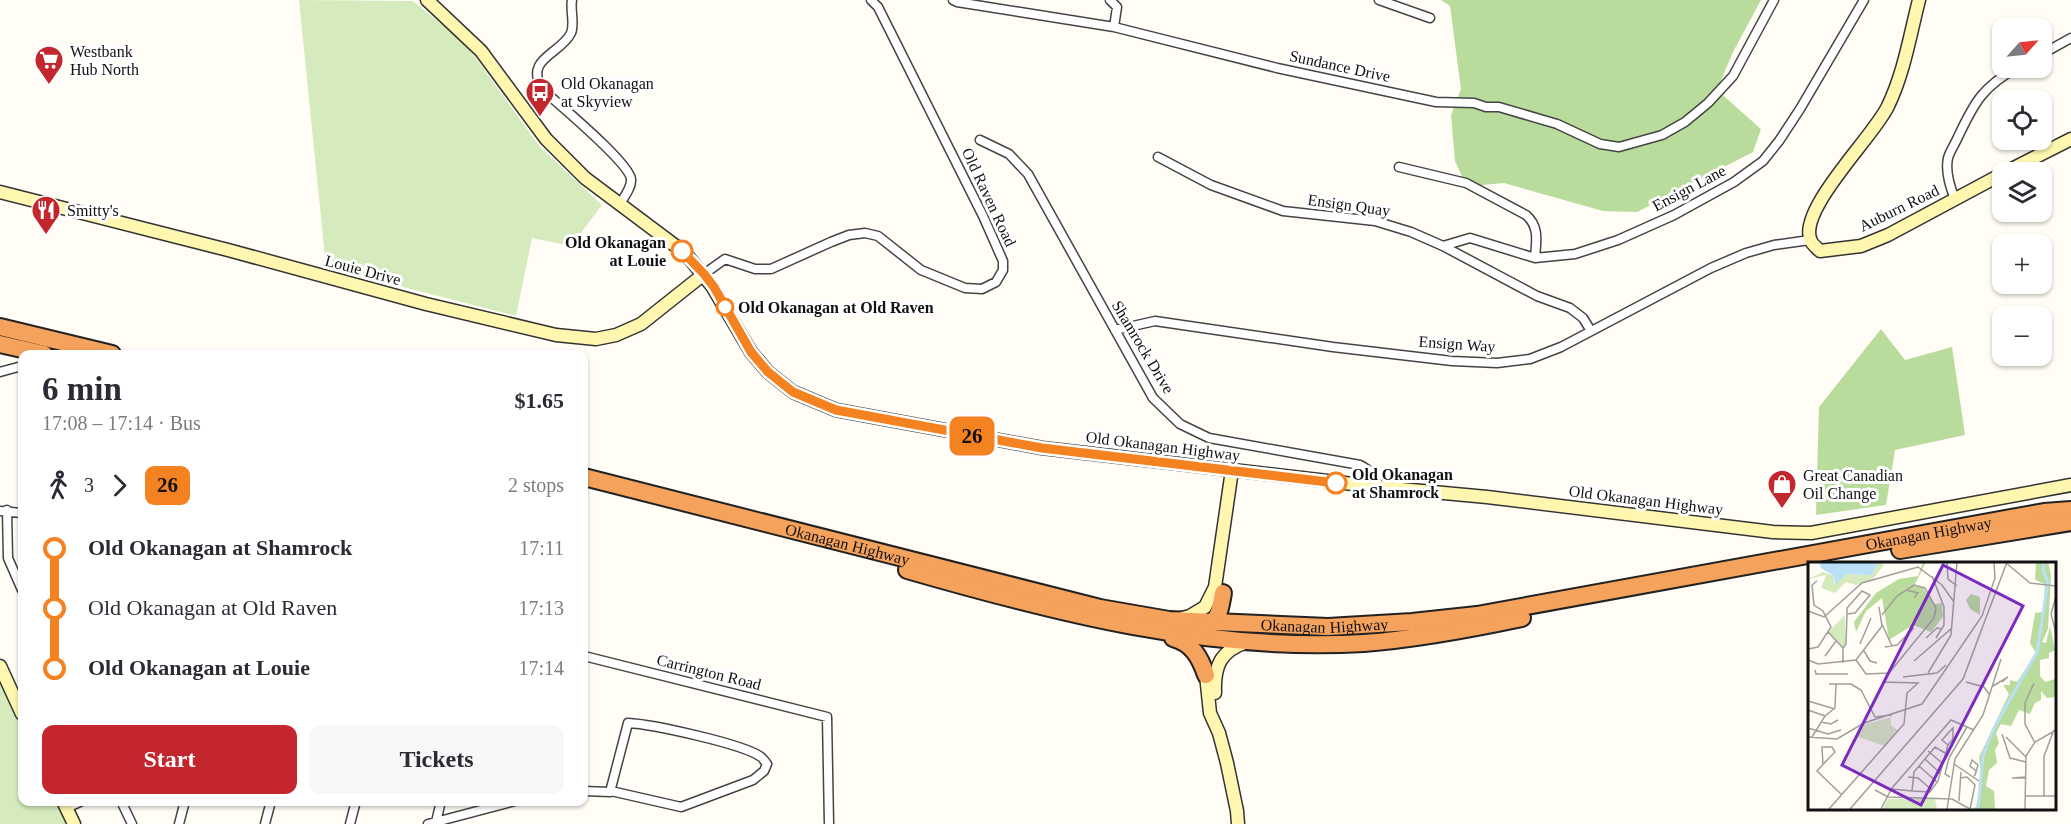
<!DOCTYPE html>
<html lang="en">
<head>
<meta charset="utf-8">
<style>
  body { margin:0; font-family:Georgia,serif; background:#f7f7f7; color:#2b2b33; height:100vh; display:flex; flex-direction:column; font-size:22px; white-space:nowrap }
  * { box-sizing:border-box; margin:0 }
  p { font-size:20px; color:#7c7c81 }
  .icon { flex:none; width:33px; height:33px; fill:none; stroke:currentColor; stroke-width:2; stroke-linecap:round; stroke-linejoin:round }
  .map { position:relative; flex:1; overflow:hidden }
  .panel { position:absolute; left:18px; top:350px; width:570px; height:456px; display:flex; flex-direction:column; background:#fff; border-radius:12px; box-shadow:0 2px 4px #0004 }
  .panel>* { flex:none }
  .badge { padding:0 12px; border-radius:9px; font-size:21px; line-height:39px }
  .needle { width:39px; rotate:63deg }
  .tools { position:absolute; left:1992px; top:18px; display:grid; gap:12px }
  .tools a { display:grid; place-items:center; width:60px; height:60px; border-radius:12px; background:#fff; box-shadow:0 2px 4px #0004; font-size:30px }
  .map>.badge { position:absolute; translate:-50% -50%; box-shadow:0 0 0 3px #fff }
  .legs { display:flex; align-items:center; gap:9px; height:66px; padding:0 24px; font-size:20px }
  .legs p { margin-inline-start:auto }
  .headline { display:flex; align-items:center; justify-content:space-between; height:102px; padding:0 24px }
  h1 { font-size:33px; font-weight:700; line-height:45px }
  .primary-button { display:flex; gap:12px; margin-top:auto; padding:12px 24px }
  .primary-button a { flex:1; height:69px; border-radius:12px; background:#c4262e; color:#fff; font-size:24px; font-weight:700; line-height:69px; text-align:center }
  .primary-button a+a { background:#f7f7f7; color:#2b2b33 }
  ul { padding:0 24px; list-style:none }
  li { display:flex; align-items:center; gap:21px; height:60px; font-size:22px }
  li i { display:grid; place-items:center; width:9px; height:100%; margin:0 8px; background:currentColor }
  li i::after { content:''; width:15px; height:15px; margin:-8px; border:4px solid; border-radius:50%; background:#fff }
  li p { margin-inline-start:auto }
  li:first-child i { background:linear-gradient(#0000 50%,currentColor 0) }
  li:last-child i { background:linear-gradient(currentColor 50%,#0000 0) }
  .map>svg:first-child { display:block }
  .green { fill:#d5ebbd }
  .forest { fill:#b9dc9c }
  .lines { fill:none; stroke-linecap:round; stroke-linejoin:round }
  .street-casing { stroke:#444; stroke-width:11 }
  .secondary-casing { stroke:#333; stroke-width:15 }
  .highway-casing { stroke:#222; stroke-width:20 }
  .street { stroke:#fff; stroke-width:8 }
  .secondary { stroke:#fff6b0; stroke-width:12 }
  .highway { stroke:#f5a25d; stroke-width:16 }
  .line-1-casing { stroke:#fff; stroke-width:14 }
  .line-1 { stroke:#f58220; stroke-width:9 }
  .stop-1-dot { fill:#fff; stroke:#f58220; stroke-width:3 }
  .labels { text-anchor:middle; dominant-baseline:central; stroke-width:6; stroke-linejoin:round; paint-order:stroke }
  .poi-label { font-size:16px; fill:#111; stroke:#fff; text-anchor:start }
  .street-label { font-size:16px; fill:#111; stroke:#fff }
  .stop-label { font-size:16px; font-weight:bold; fill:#111; stroke:#fff; text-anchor:start }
  .inset-river { fill:none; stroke:#b9e0f7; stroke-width:3 }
  .inset-road { fill:none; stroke:#a09f9a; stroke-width:1.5 }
  .view { fill:#7b2cbf; fill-opacity:0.15; stroke:#7b2cbf; stroke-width:3 }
  .inset-edge { fill:none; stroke:#111; stroke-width:3 }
</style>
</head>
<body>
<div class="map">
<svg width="2071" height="824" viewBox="0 0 2071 824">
  <rect width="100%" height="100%" fill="#fffdf5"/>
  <!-- green -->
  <path class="green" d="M 299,0 L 413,1 L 457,37 L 475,57 L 540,147 L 602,205 L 571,246 L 532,238 L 516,316 L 326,267 Z
    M 0,670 L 22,713 L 22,801 L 63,801 L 73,824 L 0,824 Z"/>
  <!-- forest -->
  <path class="forest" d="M 1441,0 L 1761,0 L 1733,52 L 1717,90 L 1761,129 L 1753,152 L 1637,212 L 1603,211 L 1504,183 L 1472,186 L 1465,183 L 1455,161 L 1451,115 L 1461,89 L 1450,6 Z
    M 1881,329 L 1905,360 L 1952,347 L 1965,435 L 1895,450 L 1886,505 L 1816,515 L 1819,407 Z"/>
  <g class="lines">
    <!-- street casing -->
    <g class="street-casing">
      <path id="street" d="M 572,0 C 570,10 575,24 571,33 C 561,54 524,58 542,89 C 557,103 629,162 631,179 C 632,187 624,197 620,204
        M 953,0 L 957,2 L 1114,27 L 1277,68 L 1436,102 L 1474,103 L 1486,107 L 1499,107 L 1557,124 L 1600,144 L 1619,147 L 1662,135 L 1685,122 L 1708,103 L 1733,76 L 1774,0
        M 1110,0 L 1117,7 L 1114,27
        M 1379,0 L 1430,18
        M 2042,54 L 2071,38
        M 980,140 L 1009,154 L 1028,174 L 1153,398 L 1180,424 L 1209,438 L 1360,465 C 1370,470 1376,476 1379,487
        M 1158,157 L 1211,185 L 1283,211 L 1375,221 L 1411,232 L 1443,246 L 1537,296 L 1570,308 L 1583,318 L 1591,331
        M 1399,167 L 1466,183 L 1526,215 C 1540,227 1536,242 1535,258
        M 1955,199 C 1950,187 1945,172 1948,158 C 1950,151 1955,144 1958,137 C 1974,103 1983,86 2017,68
        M 1443,246 L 1470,238 L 1535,258 L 1575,254 L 1618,240 L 1674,215 L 1734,182 L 1763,161 L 1779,141 L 1800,109 L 1864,0
        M 704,274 L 725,259 L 755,269 L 771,269 L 831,242 L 849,235 L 865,233 L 878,236 L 921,270 L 965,288 L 982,289 L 996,282 L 1003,270 L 1003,261 L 983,216 L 878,7 L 871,0
        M 1115,330 L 1155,321 L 1333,347 L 1452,361 L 1497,363 L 1530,359 L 1561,347 L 1711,268 L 1746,253 L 1774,245 L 1810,240
        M 0,372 L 22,366
        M 7,510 L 8,558 L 22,590
        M 0,511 L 22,513
        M 584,656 L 827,717 L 829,824
        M 584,791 L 610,792 L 628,723 C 651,724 744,744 761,757 C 762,757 766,763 767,764 L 764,771 L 753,780 L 681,807 L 611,791
        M 121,801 L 132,824
        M 67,808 L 82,801
        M 436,822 L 441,801
        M 179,824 L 185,801
        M 265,824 L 271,801
        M 350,824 L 356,801
        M 428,824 L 515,801"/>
    </g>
    <!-- secondary casing -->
    <g class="secondary-casing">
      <path id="secondary" d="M 427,0 L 481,51 L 546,139 L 585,178 L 685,253 L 712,286 L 751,352 L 768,372 L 793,392 L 836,410 L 1042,448 L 1379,487 L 1487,497 L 1773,532 L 1811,533 L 2071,485
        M 1919,0 C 1910,35 1904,73 1888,106 C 1875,135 1796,211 1811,241 C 1812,244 1817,248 1820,251 L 1861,246 L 1888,235 L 2002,174
        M 2006,172 L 2071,139
        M 0,192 L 228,250 L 426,304 L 556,335 L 596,339 L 616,335 L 641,324 L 704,274
        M 1182,618 L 1190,616 L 1205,607 L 1215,587 L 1232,470
        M 0,666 L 22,714
        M 1206,675 L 1210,713 L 1219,733 L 1227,763 L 1237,811 L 1238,824
        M 1215,693 C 1214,666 1220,651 1247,642
        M 63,801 L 74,824"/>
    </g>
    <!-- highway casing -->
    <g class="highway-casing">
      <g id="highway">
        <path d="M 0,327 L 112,354"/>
        <path d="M 0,344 L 44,354"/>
        <path id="s1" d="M 584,477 L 1100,608 L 1169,620 L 1328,627 L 1412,622 L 1477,615 L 2044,512 L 2071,510"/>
        <path d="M 1900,550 L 2071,522"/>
        <path d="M 907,570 C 1056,613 1207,652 1364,643 C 1417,639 1470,629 1522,618"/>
        <path d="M 1206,628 C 1220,619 1220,608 1223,593"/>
        <path d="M 1173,638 C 1192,643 1200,657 1206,675"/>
      </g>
    </g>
    <!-- street -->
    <use href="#street" class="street"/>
    <!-- secondary -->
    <use href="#secondary" class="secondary"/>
    <!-- highway -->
    <use href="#highway" class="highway"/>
  </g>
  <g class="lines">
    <!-- line-1 casing -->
    <g class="line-1-casing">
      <path id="line-1" d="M 682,251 L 704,274 L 714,287 L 751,352 L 768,372 L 793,392 L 836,410 L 1042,448 L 1336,483"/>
    </g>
    <!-- line-1 -->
    <use href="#line-1" class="line-1"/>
  </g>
  <!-- icons -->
  <defs>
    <g id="supermarket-pin" transform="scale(1.5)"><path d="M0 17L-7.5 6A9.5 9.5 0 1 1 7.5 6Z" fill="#c4262e" stroke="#fff"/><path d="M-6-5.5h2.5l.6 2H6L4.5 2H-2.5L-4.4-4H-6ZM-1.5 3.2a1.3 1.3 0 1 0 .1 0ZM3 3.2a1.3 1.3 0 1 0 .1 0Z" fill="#fff"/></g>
    <g id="bus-pin" transform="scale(1.5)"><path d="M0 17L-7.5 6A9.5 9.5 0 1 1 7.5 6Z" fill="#c4262e" stroke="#fff"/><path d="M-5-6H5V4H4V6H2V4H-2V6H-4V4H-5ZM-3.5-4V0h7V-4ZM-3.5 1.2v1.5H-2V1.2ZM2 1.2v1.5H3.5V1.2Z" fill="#fff"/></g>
    <g id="restaurant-pin" transform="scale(1.5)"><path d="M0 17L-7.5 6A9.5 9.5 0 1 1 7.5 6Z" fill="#c4262e" stroke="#fff"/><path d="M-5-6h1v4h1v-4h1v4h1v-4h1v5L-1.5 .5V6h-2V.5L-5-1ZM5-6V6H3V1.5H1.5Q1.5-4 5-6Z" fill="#fff"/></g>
    <g id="shop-pin" transform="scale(1.5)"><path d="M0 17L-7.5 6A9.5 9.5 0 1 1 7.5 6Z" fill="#c4262e" stroke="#fff"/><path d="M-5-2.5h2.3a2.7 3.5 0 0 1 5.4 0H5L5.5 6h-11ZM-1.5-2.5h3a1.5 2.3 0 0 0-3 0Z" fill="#fff"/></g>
  </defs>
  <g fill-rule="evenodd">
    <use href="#supermarket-pin" x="49" y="60"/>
    <use href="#bus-pin" x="540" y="92"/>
    <use href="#restaurant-pin" x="46" y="210"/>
    <use href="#shop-pin" x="1782" y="484"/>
  </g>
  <!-- markers -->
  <g class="stop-1-dot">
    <circle cx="682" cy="251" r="10"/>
    <circle cx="725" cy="307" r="8"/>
    <circle cx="1336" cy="483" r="10"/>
  </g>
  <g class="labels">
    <!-- poi labels -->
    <g class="poi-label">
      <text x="70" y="51">Westbank<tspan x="70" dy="18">Hub North</tspan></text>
      <text x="561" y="83">Old Okanagan<tspan x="561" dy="18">at Skyview</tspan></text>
      <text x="67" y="210">Smitty's</text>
      <text x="1803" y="475">Great Canadian<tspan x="1803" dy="18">Oil Change</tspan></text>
    </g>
    <!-- street labels -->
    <g class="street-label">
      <text transform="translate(1340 66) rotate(12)">Sundance Drive</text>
      <text transform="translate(1689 188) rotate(-28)">Ensign Lane</text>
      <text transform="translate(989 197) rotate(65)">Old Raven Road</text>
      <text transform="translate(1349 205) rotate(8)">Ensign Quay</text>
      <text transform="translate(1899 208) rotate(-26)">Auburn Road</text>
      <text transform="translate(363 270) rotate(15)">Louie Drive</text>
      <text transform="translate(1457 344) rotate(4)">Ensign Way</text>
      <text transform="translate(1143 347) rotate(59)">Shamrock Drive</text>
      <text transform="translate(1163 446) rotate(7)">Old Okanagan Highway</text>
      <text transform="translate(1646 500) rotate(7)">Old Okanagan Highway</text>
      <text stroke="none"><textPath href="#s1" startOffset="1370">Okanagan Highway</textPath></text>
      <text stroke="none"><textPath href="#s1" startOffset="272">Okanagan Highway</textPath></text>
      <text stroke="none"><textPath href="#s1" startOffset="758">Okanagan Highway</textPath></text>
      <text transform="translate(709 672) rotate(14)">Carrington Road</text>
    </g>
    <!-- stop labels -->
    <g class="stop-label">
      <text x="666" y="242" text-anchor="end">Old Okanagan<tspan x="666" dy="18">at Louie</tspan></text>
      <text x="738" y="307">Old Okanagan at Old Raven</text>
      <text x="1352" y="474">Old Okanagan<tspan x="1352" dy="18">at Shamrock</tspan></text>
    </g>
  </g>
  <!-- overview -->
  <g transform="translate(1808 562)">
    <rect width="248" height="248" fill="#fffdf5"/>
    <path d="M 71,0 L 76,3 L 64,18 L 48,23 L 38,20 L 27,31 L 13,26 L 18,13 L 0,17 L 15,10 L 26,14 L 26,22 L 38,12 L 63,13 ZM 37,53 L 38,81 L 35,86 L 20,70 ZM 83,155 L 83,163 L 90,168 L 76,184 L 48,174 L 54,163 ZM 80,237 L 127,237 L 129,247 L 75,247 Z" fill="#d5ebbd"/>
    <path d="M 115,0 L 118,0 L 106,24 L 115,26 L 127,42 L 134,41 L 135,55 L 123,70 L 105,63 L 81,78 L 74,36 L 58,49 L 48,70 L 46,60 L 68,31 L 91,17 L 110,14 ZM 228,0 L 240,0 L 243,13 L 240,67 L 234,80 L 238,81 L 242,64 L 247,88 L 241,91 L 241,96 L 232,98 L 232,114 L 237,120 L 247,117 L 247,135 L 239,136 L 233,129 L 233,138 L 227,141 L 222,152 L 211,148 L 203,164 L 193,162 L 188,171 L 191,181 L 187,188 L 189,201 L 181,208 L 178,224 L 186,229 L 187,247 L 164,247 L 168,245 L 174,220 L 171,195 L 201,132 L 195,123 L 202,123 L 202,118 L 209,120 L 228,91 L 222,81 L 227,51 L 235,50 L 237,22 L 227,18 ZM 163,32 L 172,35 L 172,53 L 162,47 L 158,38 Z" fill="#b9dc9c"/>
    <path d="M 71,0 L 63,13 L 38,12 L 27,23 L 26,14 L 13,6 L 12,1 Z" fill="#b9e0f7"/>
    <path class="inset-river" d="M 170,247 L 175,194 L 185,168 L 229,90 L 240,20 L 235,8 L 236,0"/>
    <path class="inset-road" d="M 139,0 L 140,17 L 149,24M 197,0 L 222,21 L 248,24M 124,14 L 136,45 L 136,63 L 128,76M 98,28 L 110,31 L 106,36M 248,34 L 243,52 L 248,71M 0,49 L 16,55 L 54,21 L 110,5 L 134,23 L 146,40M 74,62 L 84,84M 20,70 L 35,86 L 35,101M 118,76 L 129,66 L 134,67M 52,82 L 63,56M 77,85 L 89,83 L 106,66M 35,86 L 38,82 L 39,52 L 39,46 L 54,29 L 62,33 L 47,51 L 39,52M 0,87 L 10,85 L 23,65 L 15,49 L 6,43 L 4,23 L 9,19M 56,89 L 62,99 L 69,101M 17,94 L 28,79M 0,98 L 10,102 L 48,98 L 74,64 L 71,45M 48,98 L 58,112 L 81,111 L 126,56 L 128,46 L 117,26 L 106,23 L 89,34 L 74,53M 106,99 L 144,66M 7,108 L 8,112 L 40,112M 120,111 L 143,73 L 149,0M 95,115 L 129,111 L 138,103M 158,120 L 176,125 L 181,132M 226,121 L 217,141 L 217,162 L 227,181M 21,122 L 43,122 L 53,128 L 67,155 L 84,153M 185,124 L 200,115 L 194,120M 0,139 L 27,147M 0,148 L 17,154M 13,160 L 23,162 L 30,158M 0,166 L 20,172 L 33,168M 194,172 L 202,196 L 218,200M 0,175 L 29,177 L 56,161 L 114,142 L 174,54 L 187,16 L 186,0M 4,175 L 17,154 L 27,146 L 28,122M 198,175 L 218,195M 120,189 L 134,201M 117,197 L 132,211M 146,202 L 171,219M 15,203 L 14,185 L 24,185 L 27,190 L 21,196 L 9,209 L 34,233M 111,204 L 129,220M 166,214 L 167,213 L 170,203 L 164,198 L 162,204 L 168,209M 100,215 L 110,216 L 124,228M 142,215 L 137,212 L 141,196 L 159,165M 218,215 L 204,216 L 218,216M 152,216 L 159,215 L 167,223 L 162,247M 83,227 L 104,229 L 106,210 L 127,185 L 137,191M 67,228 L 80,235 L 144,237 L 162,247M 104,229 L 122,230 L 130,219 L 140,183 L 134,178 L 145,166 L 145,177 L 140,183M 218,234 L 248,234M 236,234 L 236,194 L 246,168M 151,239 L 153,210M 21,247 L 96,162 L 99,131 L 110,121 L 74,120M 42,247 L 155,117 L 199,0M 73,247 L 84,226 L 143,158 L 166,168M 139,247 L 147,197 L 175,153 L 193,97M 217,247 L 218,194 L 227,180 L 248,168"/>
    <path class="view" d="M 135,3 L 215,44 L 113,243 L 34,203 Z"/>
    <rect width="248" height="248" class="inset-edge"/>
  </g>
</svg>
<div class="tools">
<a><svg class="needle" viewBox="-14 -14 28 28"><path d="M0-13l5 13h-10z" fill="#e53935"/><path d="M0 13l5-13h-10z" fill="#7c7c81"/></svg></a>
<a><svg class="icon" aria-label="locate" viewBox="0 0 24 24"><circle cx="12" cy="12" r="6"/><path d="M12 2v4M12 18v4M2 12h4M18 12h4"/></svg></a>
<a><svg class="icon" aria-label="layers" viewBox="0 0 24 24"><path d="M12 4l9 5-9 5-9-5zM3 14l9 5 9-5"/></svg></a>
<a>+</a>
<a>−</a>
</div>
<b class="badge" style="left:972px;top:436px;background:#f58220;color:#111">26</b>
<section class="panel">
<div class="headline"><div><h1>6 min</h1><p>17:08 – 17:14 · Bus</p></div><b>$1.65</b></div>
<div class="legs"><svg class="icon" aria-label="walk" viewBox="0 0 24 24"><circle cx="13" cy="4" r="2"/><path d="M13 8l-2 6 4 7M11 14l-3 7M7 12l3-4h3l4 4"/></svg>3<svg class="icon" aria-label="forward" viewBox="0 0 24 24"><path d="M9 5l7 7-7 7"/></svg><b class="badge" style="background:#f58220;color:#111">26</b><p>2 stops</p></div>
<ul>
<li><i style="color:#f58220"></i><b>Old Okanagan at Shamrock</b><p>17:11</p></li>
<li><i style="color:#f58220"></i><span>Old Okanagan at Old Raven</span><p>17:13</p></li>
<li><i style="color:#f58220"></i><b>Old Okanagan at Louie</b><p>17:14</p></li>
</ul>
<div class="primary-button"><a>Start</a><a>Tickets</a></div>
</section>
</div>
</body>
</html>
